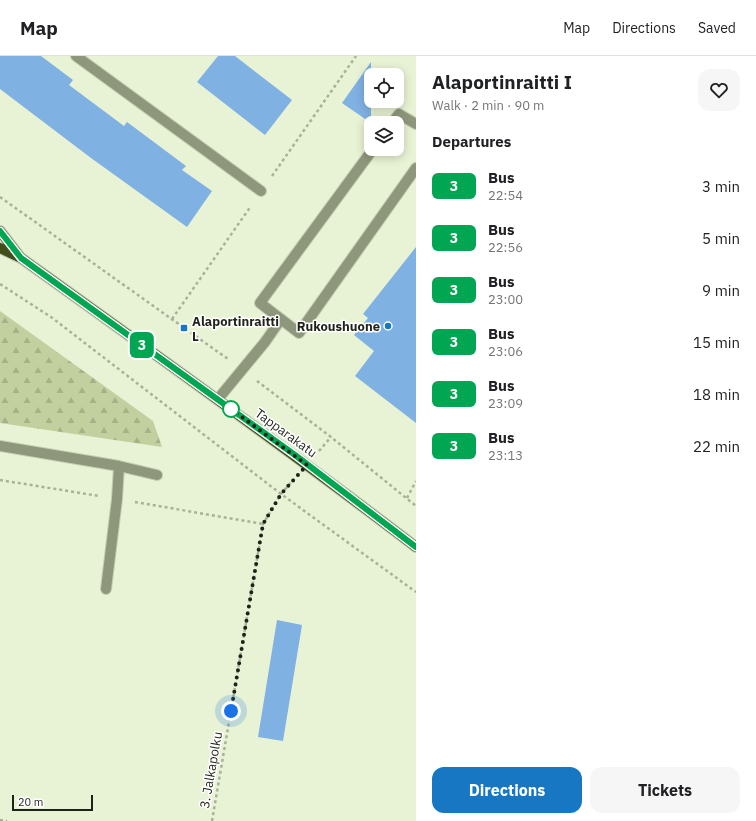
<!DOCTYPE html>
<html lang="en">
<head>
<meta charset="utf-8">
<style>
  body { margin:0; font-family:"IBM Plex Sans",sans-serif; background:#f6f6f6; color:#202124; height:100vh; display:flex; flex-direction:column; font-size:15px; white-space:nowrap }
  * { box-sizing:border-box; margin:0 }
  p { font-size:13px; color:#757577 }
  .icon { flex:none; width:22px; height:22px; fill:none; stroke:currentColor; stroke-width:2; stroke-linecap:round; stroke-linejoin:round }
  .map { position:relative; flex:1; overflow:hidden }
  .details { display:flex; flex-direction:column; background:#fff; width:340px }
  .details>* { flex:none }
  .badge { padding:0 8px; border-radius:6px; font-size:14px; line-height:26px }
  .buttons { position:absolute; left:364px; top:12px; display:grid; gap:8px }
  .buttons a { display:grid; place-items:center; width:40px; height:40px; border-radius:8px; background:#fff; box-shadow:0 2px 10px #0003; font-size:20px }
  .scale { position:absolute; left:12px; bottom:10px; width:81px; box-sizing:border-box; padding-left:4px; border:2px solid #1f2218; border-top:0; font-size:11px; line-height:14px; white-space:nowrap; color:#1f2218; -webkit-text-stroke:3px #fff; paint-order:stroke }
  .you { position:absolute; width:20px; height:20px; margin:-10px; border:3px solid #fff; border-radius:50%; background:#1a73e8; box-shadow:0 0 0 6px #1a73e833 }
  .map>.badge { position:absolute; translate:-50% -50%; box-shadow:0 0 0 2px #fff }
  h2 { padding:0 16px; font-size:15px; line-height:36px }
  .round { display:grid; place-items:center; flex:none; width:42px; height:42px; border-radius:12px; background:#f6f6f6 }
  .overview { display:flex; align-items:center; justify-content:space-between; height:68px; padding:0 16px }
  h1 { font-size:19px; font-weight:700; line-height:30px }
  .button { display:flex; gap:8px; margin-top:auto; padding:8px 16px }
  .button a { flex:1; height:46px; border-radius:12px; background:#1777c3; color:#fff; font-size:16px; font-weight:700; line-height:46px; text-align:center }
  .button a+a { background:#f6f6f6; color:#202124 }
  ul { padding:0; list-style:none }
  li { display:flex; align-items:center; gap:12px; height:52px; padding:0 16px }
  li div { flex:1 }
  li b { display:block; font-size:15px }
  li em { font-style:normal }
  li .badge { min-width:44px; font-weight:700; text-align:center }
  header { display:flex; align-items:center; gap:24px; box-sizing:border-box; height:56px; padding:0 20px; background:#fff; border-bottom:1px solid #e0e0e0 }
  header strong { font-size:19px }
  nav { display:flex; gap:22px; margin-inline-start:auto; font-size:14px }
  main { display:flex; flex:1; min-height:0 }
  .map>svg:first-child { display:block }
  .forest { fill:url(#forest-firs) }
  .building { fill:#80b1e3 }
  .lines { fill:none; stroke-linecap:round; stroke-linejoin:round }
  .minor-casing { stroke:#c4cdb2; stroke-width:12 }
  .major-casing { stroke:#c4cdb2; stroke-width:12 }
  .path { stroke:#aab19a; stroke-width:2.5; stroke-dasharray:3 3; stroke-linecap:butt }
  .minor { stroke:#8e967b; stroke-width:10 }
  .major { stroke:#424f1d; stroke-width:10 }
  .line-casing { stroke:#fff; stroke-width:9 }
  .line { stroke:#00a651; stroke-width:6 }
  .walk { stroke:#1f2218; stroke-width:4; stroke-dasharray:0 7.2 }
  .poi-dot { fill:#1777c3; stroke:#fff; stroke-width:1.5 }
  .stop-dot { fill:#fff; stroke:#00a651; stroke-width:2 }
  .labels { text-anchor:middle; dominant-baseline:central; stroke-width:3; stroke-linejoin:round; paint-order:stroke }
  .poi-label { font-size:13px; font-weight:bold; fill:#1f2218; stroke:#fff; text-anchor:start }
  .street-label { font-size:13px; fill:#1f2218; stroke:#fff }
</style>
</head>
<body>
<header>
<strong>Map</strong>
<nav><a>Map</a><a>Directions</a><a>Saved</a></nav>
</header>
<main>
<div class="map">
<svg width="416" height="765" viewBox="0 0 416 765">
  <defs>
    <pattern id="forest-firs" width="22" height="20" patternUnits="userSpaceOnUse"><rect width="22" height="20" fill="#c1d09e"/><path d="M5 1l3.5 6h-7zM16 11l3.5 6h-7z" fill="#a5b287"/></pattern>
  </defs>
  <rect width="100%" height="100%" fill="#e8f2d4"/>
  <!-- forest -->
  <path class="forest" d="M 0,255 L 153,365 L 162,391 L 0,367 Z"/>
  <!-- building -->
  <path class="building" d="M 0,0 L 41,0 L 73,24 L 69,29 L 124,70 L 127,66 L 186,110 L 182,114 L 212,135 L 187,171 L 91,102 L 0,33 Z
    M 218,0 L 235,0 L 292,44 L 265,79 L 197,26 Z
    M 371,6 L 371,67 L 342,47 Z
    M 416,191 L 416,367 L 355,320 L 374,295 L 354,279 L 368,262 L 363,258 Z
    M 277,564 L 302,569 L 283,685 L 258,681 Z"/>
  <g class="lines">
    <!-- minor casing -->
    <g class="minor-casing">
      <path id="minor" d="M 76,0 L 261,135
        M 392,67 L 399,58 L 416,68
        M 373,93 L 260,247 L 299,277 L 416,112
        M 218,343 L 265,286 L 281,263
        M 0,390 L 119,410 L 157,419
        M 106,533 L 117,443 L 119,410"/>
    </g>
    <!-- major casing -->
    <g class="major-casing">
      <path id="major" d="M 0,175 L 20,201
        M 0,192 L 21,202 C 154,297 286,392 416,491"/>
    </g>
    <!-- path -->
    <path class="path" d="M 272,120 L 356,0
      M 0,141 L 228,303
      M 0,228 L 51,261 L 281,438 L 416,536
      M 172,263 L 251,150
      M 257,325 L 331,381 L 416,450
      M 319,395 L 331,381
      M 0,424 L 99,440
      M 407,442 L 416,425
      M 135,446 L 263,468
      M 0,764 L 7,765
      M 212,765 L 263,468 L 281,438 L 294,423"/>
    <!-- minor -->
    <use href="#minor" class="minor"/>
    <!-- major -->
    <use href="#major" class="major"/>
  </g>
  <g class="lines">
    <!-- line casing -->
    <g class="line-casing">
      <path id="line" d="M 0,175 L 21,202 L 295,399 L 416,491"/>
    </g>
    <!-- line -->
    <use href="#line" class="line"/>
    <!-- walk -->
    <path class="walk" d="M 231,353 L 307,409 L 281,438 L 263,468 L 231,655"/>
  </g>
  <!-- markers -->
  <g class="poi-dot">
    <circle cx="388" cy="270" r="4"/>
    <rect x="180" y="268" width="8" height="8" rx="2"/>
  </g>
  <circle class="stop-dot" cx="231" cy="353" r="8"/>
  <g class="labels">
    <!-- poi labels -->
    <g class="poi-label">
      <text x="192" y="265">Alaportinraitti<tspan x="192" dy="15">L</tspan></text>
      <text x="380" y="270" text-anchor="end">Rukoushuone</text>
    </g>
    <!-- street labels -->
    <g class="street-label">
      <text transform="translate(286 377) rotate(36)">Tapparakatu</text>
      <text transform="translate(211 714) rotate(-80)">3. Jalkapolku</text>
    </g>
  </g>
</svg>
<div class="buttons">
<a><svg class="icon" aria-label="locate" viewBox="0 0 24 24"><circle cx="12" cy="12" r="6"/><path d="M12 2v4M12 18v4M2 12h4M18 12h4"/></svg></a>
<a><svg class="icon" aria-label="layers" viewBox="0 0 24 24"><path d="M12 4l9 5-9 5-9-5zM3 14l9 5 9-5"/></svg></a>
</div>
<div class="scale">20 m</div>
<div class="you" style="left:231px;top:655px"></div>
<b class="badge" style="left:142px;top:289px;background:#00a651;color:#fff">3</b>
</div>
<section class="details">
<div class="overview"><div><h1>Alaportinraitti I</h1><p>Walk · 2 min · 90 m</p></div><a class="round"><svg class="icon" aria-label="heart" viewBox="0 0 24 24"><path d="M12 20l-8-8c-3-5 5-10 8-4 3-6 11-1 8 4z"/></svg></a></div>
<h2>Departures</h2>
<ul>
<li><span class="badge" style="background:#00a651;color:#fff">3</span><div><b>Bus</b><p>22:54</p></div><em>3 min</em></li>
<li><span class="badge" style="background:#00a651;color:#fff">3</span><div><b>Bus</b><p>22:56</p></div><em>5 min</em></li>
<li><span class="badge" style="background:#00a651;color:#fff">3</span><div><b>Bus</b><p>23:00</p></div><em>9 min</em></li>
<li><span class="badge" style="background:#00a651;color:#fff">3</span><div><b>Bus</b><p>23:06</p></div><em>15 min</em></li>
<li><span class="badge" style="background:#00a651;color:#fff">3</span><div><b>Bus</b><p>23:09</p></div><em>18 min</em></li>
<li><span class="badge" style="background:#00a651;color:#fff">3</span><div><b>Bus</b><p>23:13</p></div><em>22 min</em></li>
</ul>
<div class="button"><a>Directions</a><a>Tickets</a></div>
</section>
</main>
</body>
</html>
